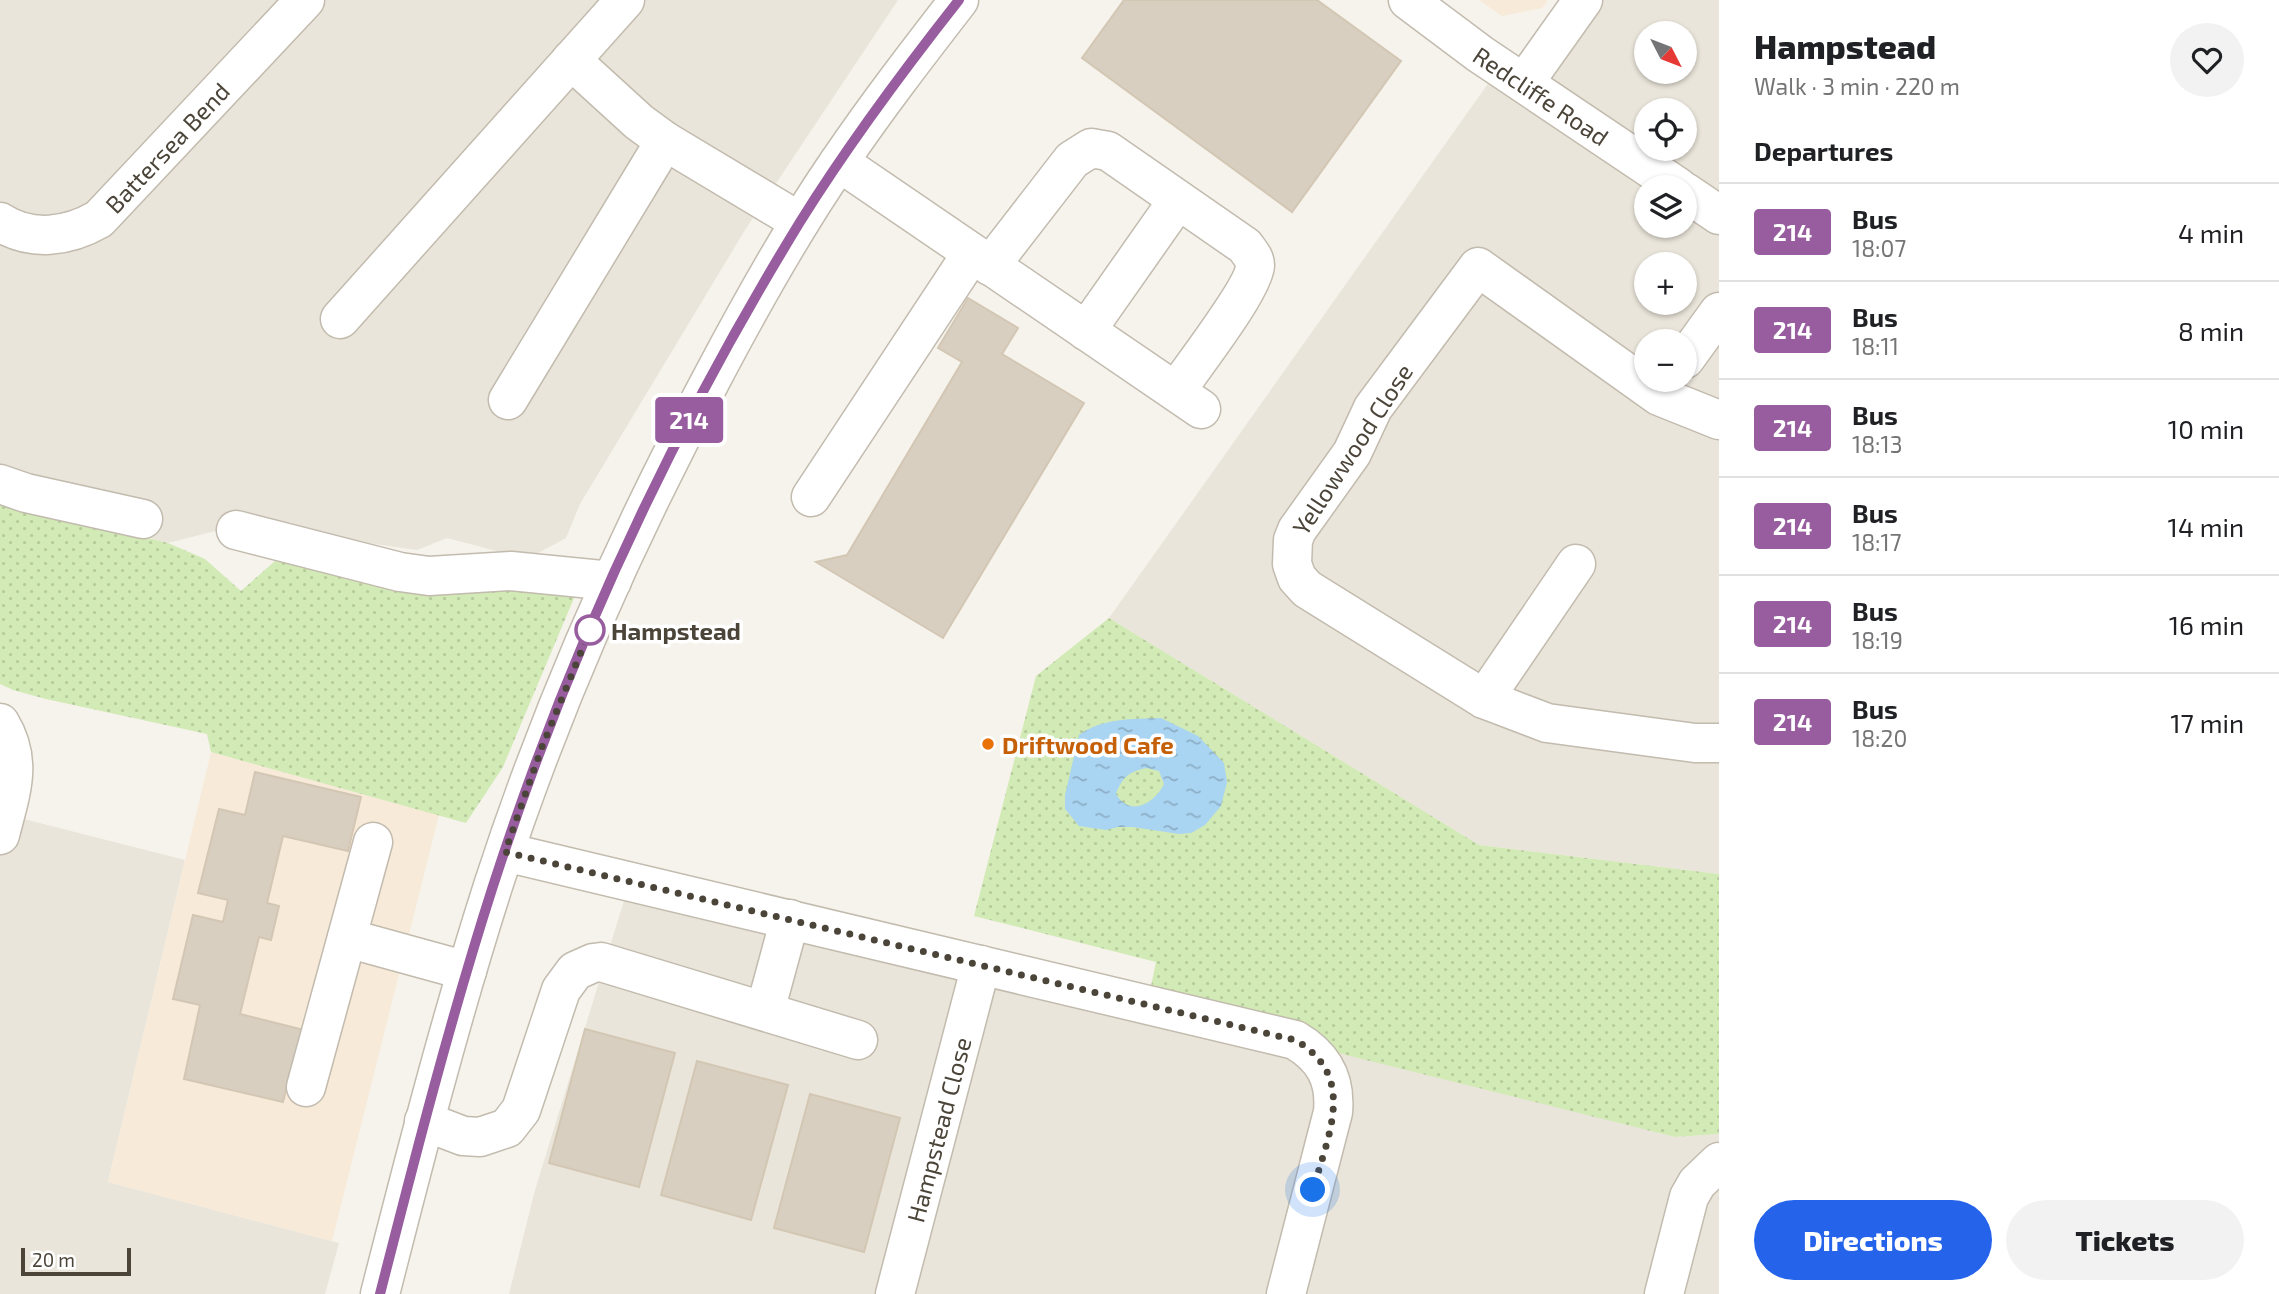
<!DOCTYPE html>
<html lang="en">
<head>
<meta charset="utf-8">
<style>
  body { margin:0; font-family:"Exo 2",sans-serif; background:#f2f2f2; color:#202124; height:100vh; display:flex; flex-direction:column; font-size:26px; white-space:nowrap }
  * { box-sizing:border-box; margin:0 }
  p { font-size:23px; color:#757577 }
  .icon { flex:none; width:38px; height:38px; fill:none; stroke:currentColor; stroke-width:2; stroke-linecap:round; stroke-linejoin:round }
  .map { position:relative; flex:1; overflow:hidden }
  .drawer { display:flex; flex-direction:column; background:#fff; width:560px }
  .drawer>* { flex:none }
  .badge { padding:0 14px; border-radius:5px; font-size:24px; line-height:46px }
  .needle { width:46px; rotate:132deg }
  .controls { position:absolute; left:1634px; top:21px; display:grid; gap:14px }
  .controls a { display:grid; place-items:center; width:63px; height:63px; border-radius:50%; background:#fff; box-shadow:0 2px 5px #0004; font-size:35px }
  .scale { position:absolute; left:21px; bottom:18px; width:110px; box-sizing:border-box; padding-left:7px; border:4px solid #4b4439; border-top:0; font-size:19px; line-height:24px; white-space:nowrap; color:#4b4439; -webkit-text-stroke:5px #fff; paint-order:stroke }
  .you { position:absolute; width:35px; height:35px; margin:-18px; border:5px solid #fff; border-radius:50%; background:#1a73e8; box-shadow:0 0 0 10px #1a73e833 }
  .map>.badge { position:absolute; translate:-50% -50%; box-shadow:0 0 0 4px #fff }
  h2 { padding:0 35px; font-size:26px; line-height:63px }
  .round { display:grid; place-items:center; flex:none; width:74px; height:74px; border-radius:37px; background:#f2f2f2 }
  .summary { display:flex; align-items:center; justify-content:space-between; height:119px; padding:0 35px }
  h1 { font-size:33px; font-weight:800; line-height:52px }
  .button { display:flex; gap:14px; margin-top:auto; padding:14px 35px }
  .button a { flex:1; height:80px; border-radius:42px; background:#2563eb; color:#fff; font-size:28px; font-weight:800; line-height:80px; text-align:center }
  .button a+a { background:#f2f2f2; color:#202124 }
  ul { padding:0; list-style:none }
  li { display:flex; align-items:center; gap:21px; height:98px; padding:0 35px; border-top:2px solid #e0e0e0 }
  li div { flex:1 }
  li b { display:block; font-size:26px }
  li em { font-style:normal }
  li .badge { min-width:77px; font-weight:700; text-align:center }
  main { display:flex; flex:1; min-height:0 }
  .map>svg:first-child { display:block }
  .residential { fill:#eae5da; fill-rule:evenodd }
  .commercial { fill:#f7ead8 }
  .grass { fill:url(#grass-dots) }
  .water { fill:url(#water-ripples); fill-rule:evenodd }
  .building { fill:#d8cfc1; stroke:#d3c7b4; stroke-width:2 }
  .lines { fill:none; stroke-linecap:round; stroke-linejoin:round }
  .minor-casing { stroke:#c2bbae; stroke-width:41 }
  .minor { stroke:#fff; stroke-width:38 }
  .line-casing { stroke:#fff; stroke-width:16 }
  .line { stroke:#975d9e; stroke-width:10 }
  .walk { stroke:#4b4439; stroke-width:7; stroke-dasharray:0 12.6 }
  .stop-dot { fill:#fff; stroke:#975d9e; stroke-width:3.5 }
  .food-dot { fill:#e8710a; stroke:#fff; stroke-width:2.5 }
  .labels { text-anchor:middle; dominant-baseline:central; stroke-width:7; stroke-linejoin:round; paint-order:stroke }
  .street-label { font-size:24px; fill:#4b4439; stroke:#fff }
  .stop-label { font-size:24px; font-weight:bold; fill:#4b4439; stroke:#fff; text-anchor:start }
  .food-label { font-size:24px; font-weight:bold; fill:#c56008; stroke:#fff; text-anchor:start }
</style>
</head>
<body>
<main>
<div class="map">
<svg width="1719" height="1294" viewBox="0 0 1719 1294">
  <defs>
    <pattern id="grass-dots" width="8" height="8" patternUnits="userSpaceOnUse" patternTransform="scale(1.75)"><rect width="8" height="8" fill="#d2eab5"/><path d="M2 2h.1M6 6h.1" fill="none" stroke="#b6ca9c" stroke-width="1.8" stroke-linecap="round"/></pattern>
    <pattern id="water-ripples" width="26" height="14" patternUnits="userSpaceOnUse" patternTransform="scale(1.75)"><rect width="26" height="14" fill="#a9d4f2"/><path d="M2 4q2-2 4 0t4 0M15 11q2-2 4 0t4 0" fill="none" stroke="#8caec5"/></pattern>
  </defs>
  <rect width="100%" height="100%" fill="#f6f3ec"/>
  <!-- residential -->
  <path class="residential" d="M 0,0 L 898,0 L 745,230 L 580,504 L 566,538 L 527,559 L 447,538 L 417,550 L 239,525 L 168,543 L 0,502 Z
    M 1584,0 L 1719,0 L 1719,874 L 1479,845 L 1109,618 L 1497,71 L 1522,87 ZM 1647,33 L 1685,33 L 1685,72 L 1647,72 ZM 1647,110 L 1685,110 L 1685,149 L 1647,149 ZM 1647,187 L 1685,187 L 1685,226 L 1647,226 ZM 1647,264 L 1685,264 L 1685,303 L 1647,303 ZM 1647,341 L 1685,341 L 1685,380 L 1647,380 Z
    M 0,720 L 12,816 L 185,860 L 108,1182 L 339,1243 L 325,1294 L 0,1294 Z
    M 631,878 L 1145,1001 L 1675,1137 L 1719,1134 L 1719,1294 L 509,1294 L 535,1190 Z"/>
  <!-- commercial -->
  <path class="commercial" d="M 1479,0 L 1548,0 L 1542,8 L 1502,16 Z
    M 211,752 L 439,815 L 332,1241 L 108,1182 Z"/>
  <!-- grass -->
  <path class="grass" d="M 0,502 L 168,543 L 205,559 L 241,591 L 275,561 L 325,568 L 577,591 L 503,767 L 466,823 L 211,752 L 207,734 L 46,699 L 13,690 L 0,684 Z
    M 1109,618 L 1479,845 L 1719,874 L 1719,1134 L 1675,1137 L 1338,1053 L 1307,1026 L 1151,986 L 1156,962 L 974,916 L 1036,676 Z"/>
  <!-- water -->
  <path class="water" d="M 1161,718 L 1198,736 L 1224,763 L 1227,782 L 1221,806 L 1205,825 L 1191,833 L 1179,834 L 1133,827 L 1118,827 L 1106,830 L 1079,826 L 1065,809 L 1065,795 L 1079,735 C 1102,718 1133,719 1161,718 ZM 1147,768 L 1159,771 L 1164,784 C 1155,803 1130,818 1116,794 C 1122,777 1130,771 1147,768 Z"/>
  <!-- building -->
  <path class="building" d="M 1124,0 L 1317,0 L 1401,61 L 1292,212 L 1082,58 Z
    M 968,298 L 1018,328 L 1002,354 L 1084,403 L 943,638 L 816,562 L 847,555 L 962,362 L 938,348 Z
    M 255,772 L 361,797 L 348,851 L 283,836 L 267,903 L 279,906 L 271,940 L 259,937 L 240,1014 L 304,1030 L 293,1075 L 290,1073 L 283,1102 L 184,1079 L 200,1005 L 173,999 L 193,915 L 223,922 L 228,900 L 198,893 L 219,809 L 245,815 Z
    M 585,1029 L 675,1053 L 639,1187 L 549,1163 Z
    M 697,1061 L 788,1085 L 751,1220 L 661,1195 Z
    M 810,1094 L 900,1118 L 864,1252 L 774,1228 Z"/>
  <g class="lines">
    <!-- minor casing -->
    <g class="minor-casing">
      <g id="minor">
        <path id="s1" d="M 1408,0 L 1480,54 L 1678,187"/>
        <path d="M 571,60 L 639,122 L 665,141 L 800,222"/>
        <path d="M 1524,83 L 1583,0"/>
        <path d="M 839,162 L 1201,409"/>
        <path d="M 1685,192 L 1719,215"/>
        <path id="s2" d="M 0,222 C 31,242 68,237 99,219 L 305,0"/>
        <path d="M 990,266 L 1072,160 L 1091,148 L 1108,151 L 1245,246 C 1249,252 1255,258 1255,265 C 1255,287 1191,369 1176,391"/>
        <path d="M 340,319 L 625,0"/>
        <path d="M 1086,331 L 1178,200"/>
        <path d="M 1685,359 L 1719,312"/>
        <path d="M 508,400 L 665,141"/>
        <path d="M 1719,420 L 1659,396 L 1478,267 L 1373,408 L 1352,453 L 1297,530 L 1293,540 L 1292,564 L 1297,578 L 1307,589 L 1484,699 L 1547,723 L 1695,743 L 1719,743"/>
        <path d="M 0,484 L 26,493 L 143,519"/>
        <path d="M 811,497 L 972,253"/>
        <path d="M 236,530 L 400,572 L 429,576 L 511,571 L 612,581"/>
        <path d="M 1484,699 L 1576,564"/>
        <path d="M 0,723 C 24,762 10,794 0,835"/>
        <path d="M 505,852 L 1295,1040 C 1324,1057 1336,1079 1333,1112 L 1286,1294"/>
        <path d="M 347,938 L 467,971"/>
        <path d="M 765,1011 L 790,919"/>
        <path d="M 306,1087 L 373,842"/>
        <path d="M 424,1121 L 463,1136 L 480,1137 L 507,1128 L 521,1110 L 561,990 L 575,971 L 593,963 L 601,962 L 858,1040"/>
        <path d="M 380,1294 C 415,1157 450,1020 493,886 C 550,710 625,540 712,378 C 751,304 792,230 839,162 C 877,106 918,53 959,0"/>
        <path id="s3" d="M 895,1294 L 981,965"/>
        <path d="M 1664,1294 L 1689,1197 L 1697,1183 L 1719,1162"/>
      </g>
    </g>
    <!-- minor -->
    <use href="#minor" class="minor"/>
  </g>
  <g class="lines">
    <!-- line casing -->
    <g class="line-casing">
      <path id="line" d="M 380,1294 C 415,1157 450,1020 493,886 C 568,654 673,429 800,222 C 848,145 903,71 959,0"/>
    </g>
    <!-- line -->
    <use href="#line" class="line"/>
    <!-- walk -->
    <path class="walk" d="M 590,630 L 542,747 L 505,852 L 1295,1040 C 1358,1076 1328,1135 1313,1190"/>
  </g>
  <!-- markers -->
  <circle class="stop-dot" cx="590" cy="630" r="14"/>
  <circle class="food-dot" cx="988" cy="744" r="7"/>
  <g class="labels">
    <!-- street labels -->
    <g class="street-label">
      <text stroke="none"><textPath href="#s1" startOffset="164">Redcliffe Road</textPath></text>
      <text stroke="none"><textPath href="#s2" startOffset="203">Battersea Bend</textPath></text>
      <text transform="translate(1352 449) rotate(-57)">Yellowwood Close</text>
      <text stroke="none"><textPath href="#s3" startOffset="170">Hampstead Close</textPath></text>
    </g>
    <!-- stop labels -->
    <g class="stop-label">
      <text x="611" y="630">Hampstead</text>
    </g>
    <!-- food labels -->
    <g class="food-label">
      <text x="1002" y="744">Driftwood Cafe</text>
    </g>
  </g>
</svg>
<div class="controls">
<a><svg class="needle" viewBox="-14 -14 28 28"><path d="M0-13l5 13h-10z" fill="#e53935"/><path d="M0 13l5-13h-10z" fill="#757577"/></svg></a>
<a><svg class="icon" aria-label="locate" viewBox="0 0 24 24"><circle cx="12" cy="12" r="6"/><path d="M12 2v4M12 18v4M2 12h4M18 12h4"/></svg></a>
<a><svg class="icon" aria-label="layers" viewBox="0 0 24 24"><path d="M12 4l9 5-9 5-9-5zM3 14l9 5 9-5"/></svg></a>
<a>+</a>
<a>−</a>
</div>
<div class="scale">20 m</div>
<div class="you" style="left:1313px;top:1190px"></div>
<b class="badge" style="left:689px;top:420px;background:#975d9e;color:#fff">214</b>
</div>
<section class="drawer">
<div class="summary"><div><h1>Hampstead</h1><p>Walk · 3 min · 220 m</p></div><a class="round"><svg class="icon" aria-label="heart" viewBox="0 0 24 24"><path d="M12 20l-8-8c-3-5 5-10 8-4 3-6 11-1 8 4z"/></svg></a></div>
<h2>Departures</h2>
<ul>
<li><span class="badge" style="background:#975d9e;color:#fff">214</span><div><b>Bus</b><p>18:07</p></div><em>4 min</em></li>
<li><span class="badge" style="background:#975d9e;color:#fff">214</span><div><b>Bus</b><p>18:11</p></div><em>8 min</em></li>
<li><span class="badge" style="background:#975d9e;color:#fff">214</span><div><b>Bus</b><p>18:13</p></div><em>10 min</em></li>
<li><span class="badge" style="background:#975d9e;color:#fff">214</span><div><b>Bus</b><p>18:17</p></div><em>14 min</em></li>
<li><span class="badge" style="background:#975d9e;color:#fff">214</span><div><b>Bus</b><p>18:19</p></div><em>16 min</em></li>
<li><span class="badge" style="background:#975d9e;color:#fff">214</span><div><b>Bus</b><p>18:20</p></div><em>17 min</em></li>
</ul>
<div class="button"><a>Directions</a><a>Tickets</a></div>
</section>
</main>
</body>
</html>
